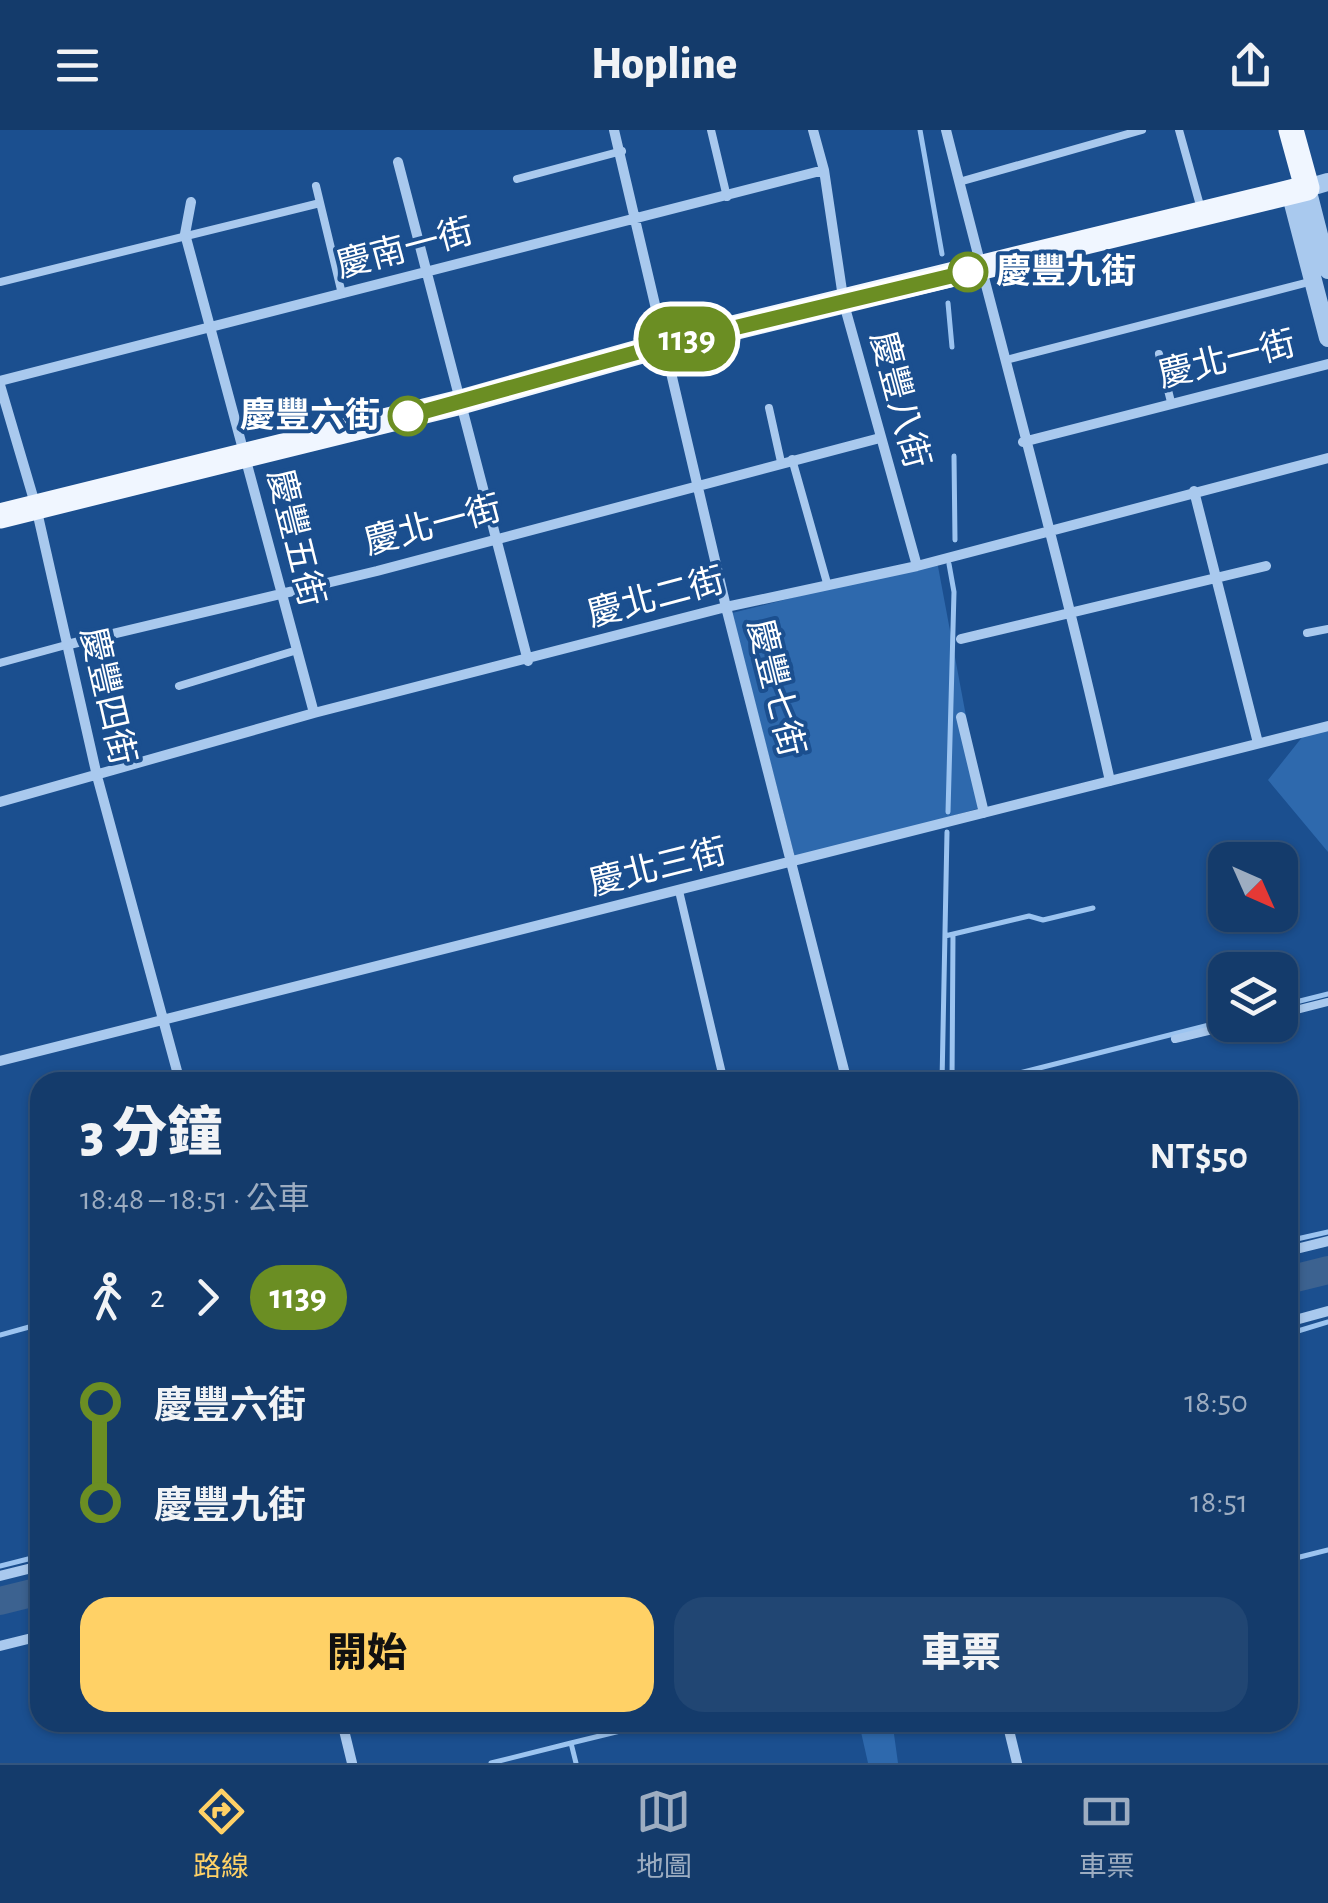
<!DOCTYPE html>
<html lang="zh-TW">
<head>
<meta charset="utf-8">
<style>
  body { margin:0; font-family:"Alegreya Sans","Noto Sans TC",sans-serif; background:#214673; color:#f1f3f6; height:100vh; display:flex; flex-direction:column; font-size:38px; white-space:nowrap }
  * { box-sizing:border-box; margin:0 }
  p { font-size:32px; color:#9dadc1 }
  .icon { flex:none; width:55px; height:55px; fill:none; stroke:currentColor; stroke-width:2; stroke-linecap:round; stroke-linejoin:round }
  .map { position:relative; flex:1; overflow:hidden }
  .drawer { position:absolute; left:30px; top:942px; width:1268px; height:660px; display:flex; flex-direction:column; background:#143b6b; border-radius:30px; box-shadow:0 2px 8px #0004,0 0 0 2px #33557e }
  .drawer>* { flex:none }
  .badge { padding:0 20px; border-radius:32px; font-size:35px; line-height:65px }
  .needle { width:65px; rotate:135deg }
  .buttons { position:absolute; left:1208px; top:712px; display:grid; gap:20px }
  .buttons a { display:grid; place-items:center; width:90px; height:90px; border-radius:20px; background:#143b6b; box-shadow:0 2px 8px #0004,0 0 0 2px #33557e; font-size:50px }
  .map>.badge { position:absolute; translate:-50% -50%; box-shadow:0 0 0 5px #fff }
  .legs { display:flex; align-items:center; gap:15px; height:110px; padding:0 50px; font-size:32px }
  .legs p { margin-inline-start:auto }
  .head { display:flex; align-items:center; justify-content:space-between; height:170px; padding:0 50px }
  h1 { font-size:55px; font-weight:800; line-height:75px }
  .cta { display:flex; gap:20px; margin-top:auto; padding:20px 50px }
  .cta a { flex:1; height:115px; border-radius:30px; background:#ffd166; color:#111; font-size:40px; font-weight:800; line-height:115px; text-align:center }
  .cta a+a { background:#214673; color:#f1f3f6 }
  ul { padding:0 50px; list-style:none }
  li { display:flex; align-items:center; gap:35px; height:100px; font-size:38px }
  li i { display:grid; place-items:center; width:15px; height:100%; margin:0 12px; background:currentColor }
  li i::after { content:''; width:25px; height:25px; margin:-12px; border:8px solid; border-radius:50%; background:#143b6b }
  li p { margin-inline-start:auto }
  li:first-child i { background:linear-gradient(#0000 50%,currentColor 0) }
  li:last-child i { background:linear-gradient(currentColor 50%,#0000 0) }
  header { display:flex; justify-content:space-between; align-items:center; height:130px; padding:0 50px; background:#143b6b; font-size:45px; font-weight:800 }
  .tabs { display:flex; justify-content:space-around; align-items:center; height:140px; border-top:2px solid #33557e; background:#143b6b; font-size:28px; color:#9dadc1 }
  .tabs a { display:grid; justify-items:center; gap:5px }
  .tabs .on { color:#ffd166 }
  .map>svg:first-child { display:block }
  .green { fill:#2e69ad }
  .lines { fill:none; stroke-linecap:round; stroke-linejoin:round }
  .stream { stroke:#9cc4f0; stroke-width:5 }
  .river { stroke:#3c6290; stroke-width:28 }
  .service { stroke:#a9c9ee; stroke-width:8 }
  .minor { stroke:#a9c9ee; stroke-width:10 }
  .tertiary { stroke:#a9c9ee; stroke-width:18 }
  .primary { stroke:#f0f6ff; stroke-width:25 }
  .line-1-casing { stroke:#fff; stroke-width:22 }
  .line-1 { stroke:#6b8e23; stroke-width:15 }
  .stop-1-dot { fill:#fff; stroke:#6b8e23; stroke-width:5 }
  .labels { text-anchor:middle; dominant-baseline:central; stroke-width:8; stroke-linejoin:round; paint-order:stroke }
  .street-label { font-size:35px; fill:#fff; stroke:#1b4f8f }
  .stop-label { font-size:35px; font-weight:bold; fill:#fff; stroke:#1b4f8f; text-anchor:start }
</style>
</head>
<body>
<header><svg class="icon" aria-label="menu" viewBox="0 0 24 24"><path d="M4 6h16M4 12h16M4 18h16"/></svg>Hopline<svg class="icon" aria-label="share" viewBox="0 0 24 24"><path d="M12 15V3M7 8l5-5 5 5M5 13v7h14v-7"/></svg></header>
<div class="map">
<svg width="1328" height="1633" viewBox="0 0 1328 1633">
  <rect width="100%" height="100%" fill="#1b4f8f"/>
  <!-- green -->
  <path class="green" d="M 937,431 L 983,677 L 796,732 L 732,483 Z
    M 1328,596 L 1328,722 L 1268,650 L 1307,601 Z
    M 893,1597 L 898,1633 L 868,1633 L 861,1602 Z"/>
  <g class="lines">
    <!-- stream -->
    <path class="stream" d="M 920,0 L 942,124
      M 948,173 L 952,217
      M 954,326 L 955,410
      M 948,682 L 954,462 L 949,434
      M 945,806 L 1029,786 L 1043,790 L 1093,778
      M 1280,876 L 1328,864
      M 942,952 L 947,702
      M 952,952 L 953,804
      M 972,952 L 985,951
      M 984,952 L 1225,891
      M 1288,1111 L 1328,1102
      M 1288,1204 L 1328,1192
      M 0,1205 L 40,1194
      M 1288,1430 L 1328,1420
      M 0,1436 L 40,1426
      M 491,1633 L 571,1613
      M 576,1633 L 571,1613 L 657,1592"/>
    <!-- river -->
    <path class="river" d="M 1288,1150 L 1328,1140
      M 0,1471 L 40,1461"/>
    <!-- service -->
    <path class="service" d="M 711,0 L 727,67
      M 1179,0 L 1201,79
      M 517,49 L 622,21
      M 959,52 L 1142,0
      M 316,56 L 342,164
      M 0,152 L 320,73
      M 1159,224 L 1171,272
      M 1006,230 L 1313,151
      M 769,278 L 781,332
      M 792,329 L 827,453
      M 1307,503 L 1328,499
      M 0,533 L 66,515
      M 179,556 L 294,521
      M 679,761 L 724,952
      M 1280,884 L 1328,872
      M 1175,909 L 1233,895"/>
    <!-- minor -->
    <path class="minor" d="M 614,0 L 726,477 L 847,952
      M 813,0 L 824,40 L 844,174 L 917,436
      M 946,0 C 1001,217 1061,433 1110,651
      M 398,32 L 528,531
      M 191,72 L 185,104 L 314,583
      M 0,251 L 824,40
      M 0,255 L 36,377 L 97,646 L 180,952
      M 1023,312 L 1328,234
      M 1194,361 L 1258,613
      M 961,509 L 1266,436
      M 66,515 L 377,441 L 880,308
      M 961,587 L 984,683
      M 0,672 L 314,583 L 726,477 L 917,436 L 1328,328
      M 0,931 L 1328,596
      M 1288,1121 L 1328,1111
      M 1288,1192 L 1328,1181
      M 0,1446 L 40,1436
      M 0,1516 L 40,1506
      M 342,1592 L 352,1633
      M 1007,1592 L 1017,1633"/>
    <!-- tertiary -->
    <path class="tertiary" d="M 1328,52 L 1307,58 L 1328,140
      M 1290,62 L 1328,208"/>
    <!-- primary -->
    <path class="primary" d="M 0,386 L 461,272 L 667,214 L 1307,58 L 1291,0"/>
  </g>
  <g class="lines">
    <!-- line-1 casing -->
    <g class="line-1-casing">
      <path id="line-1" d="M 408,286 L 667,214 L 968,142"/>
    </g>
    <!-- line-1 -->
    <use href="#line-1" class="line-1"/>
  </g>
  <!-- markers -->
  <g class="stop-1-dot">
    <circle cx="968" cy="142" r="18"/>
    <circle cx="408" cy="286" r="18"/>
  </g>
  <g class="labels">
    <!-- street labels -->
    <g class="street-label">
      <text transform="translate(405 119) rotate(-15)">慶南一街</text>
      <text transform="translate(1227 230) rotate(-14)">慶北一街</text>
      <text transform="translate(899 270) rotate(75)">慶豐八街</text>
      <text transform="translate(433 396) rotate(-15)">慶北一街</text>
      <text transform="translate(295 408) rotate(76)">慶豐五街</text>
      <text transform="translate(656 468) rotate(-15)">慶北二街</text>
      <text transform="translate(775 558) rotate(76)">慶豐七街</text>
      <text transform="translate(107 566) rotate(77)">慶豐四街</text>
      <text transform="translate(658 738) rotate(-14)">慶北三街</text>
    </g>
    <!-- stop labels -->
    <g class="stop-label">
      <text x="996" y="142">慶豐九街</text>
      <text x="380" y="286" text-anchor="end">慶豐六街</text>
    </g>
  </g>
</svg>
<div class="buttons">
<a><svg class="needle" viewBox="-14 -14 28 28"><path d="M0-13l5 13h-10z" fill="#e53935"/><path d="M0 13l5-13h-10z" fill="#9dadc1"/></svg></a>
<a><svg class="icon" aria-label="layers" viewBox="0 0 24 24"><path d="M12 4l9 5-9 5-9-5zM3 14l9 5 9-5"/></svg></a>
</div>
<b class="badge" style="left:687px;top:209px;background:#6b8e23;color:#fff">1139</b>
<section class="drawer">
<div class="head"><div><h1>3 分鐘</h1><p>18:48 – 18:51 · 公車</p></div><b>NT$50</b></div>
<div class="legs"><svg class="icon" aria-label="walk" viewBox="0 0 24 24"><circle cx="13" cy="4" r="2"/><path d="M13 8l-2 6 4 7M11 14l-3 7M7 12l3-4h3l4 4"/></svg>2<svg class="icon" aria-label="forward" viewBox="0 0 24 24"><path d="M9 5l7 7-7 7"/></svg><b class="badge" style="background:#6b8e23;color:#fff">1139</b></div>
<ul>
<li><i style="color:#6b8e23"></i><b>慶豐六街</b><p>18:50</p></li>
<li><i style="color:#6b8e23"></i><b>慶豐九街</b><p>18:51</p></li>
</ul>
<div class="cta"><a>開始</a><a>車票</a></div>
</section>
</div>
<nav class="tabs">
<a class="on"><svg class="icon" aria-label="directions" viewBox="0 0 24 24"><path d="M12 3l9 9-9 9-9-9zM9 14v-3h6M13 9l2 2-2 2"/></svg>路線</a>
<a><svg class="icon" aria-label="map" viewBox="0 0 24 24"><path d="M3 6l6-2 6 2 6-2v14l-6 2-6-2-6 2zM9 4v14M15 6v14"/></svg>地圖</a>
<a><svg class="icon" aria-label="tickets" viewBox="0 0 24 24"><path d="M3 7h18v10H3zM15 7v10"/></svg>車票</a>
</nav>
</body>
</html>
